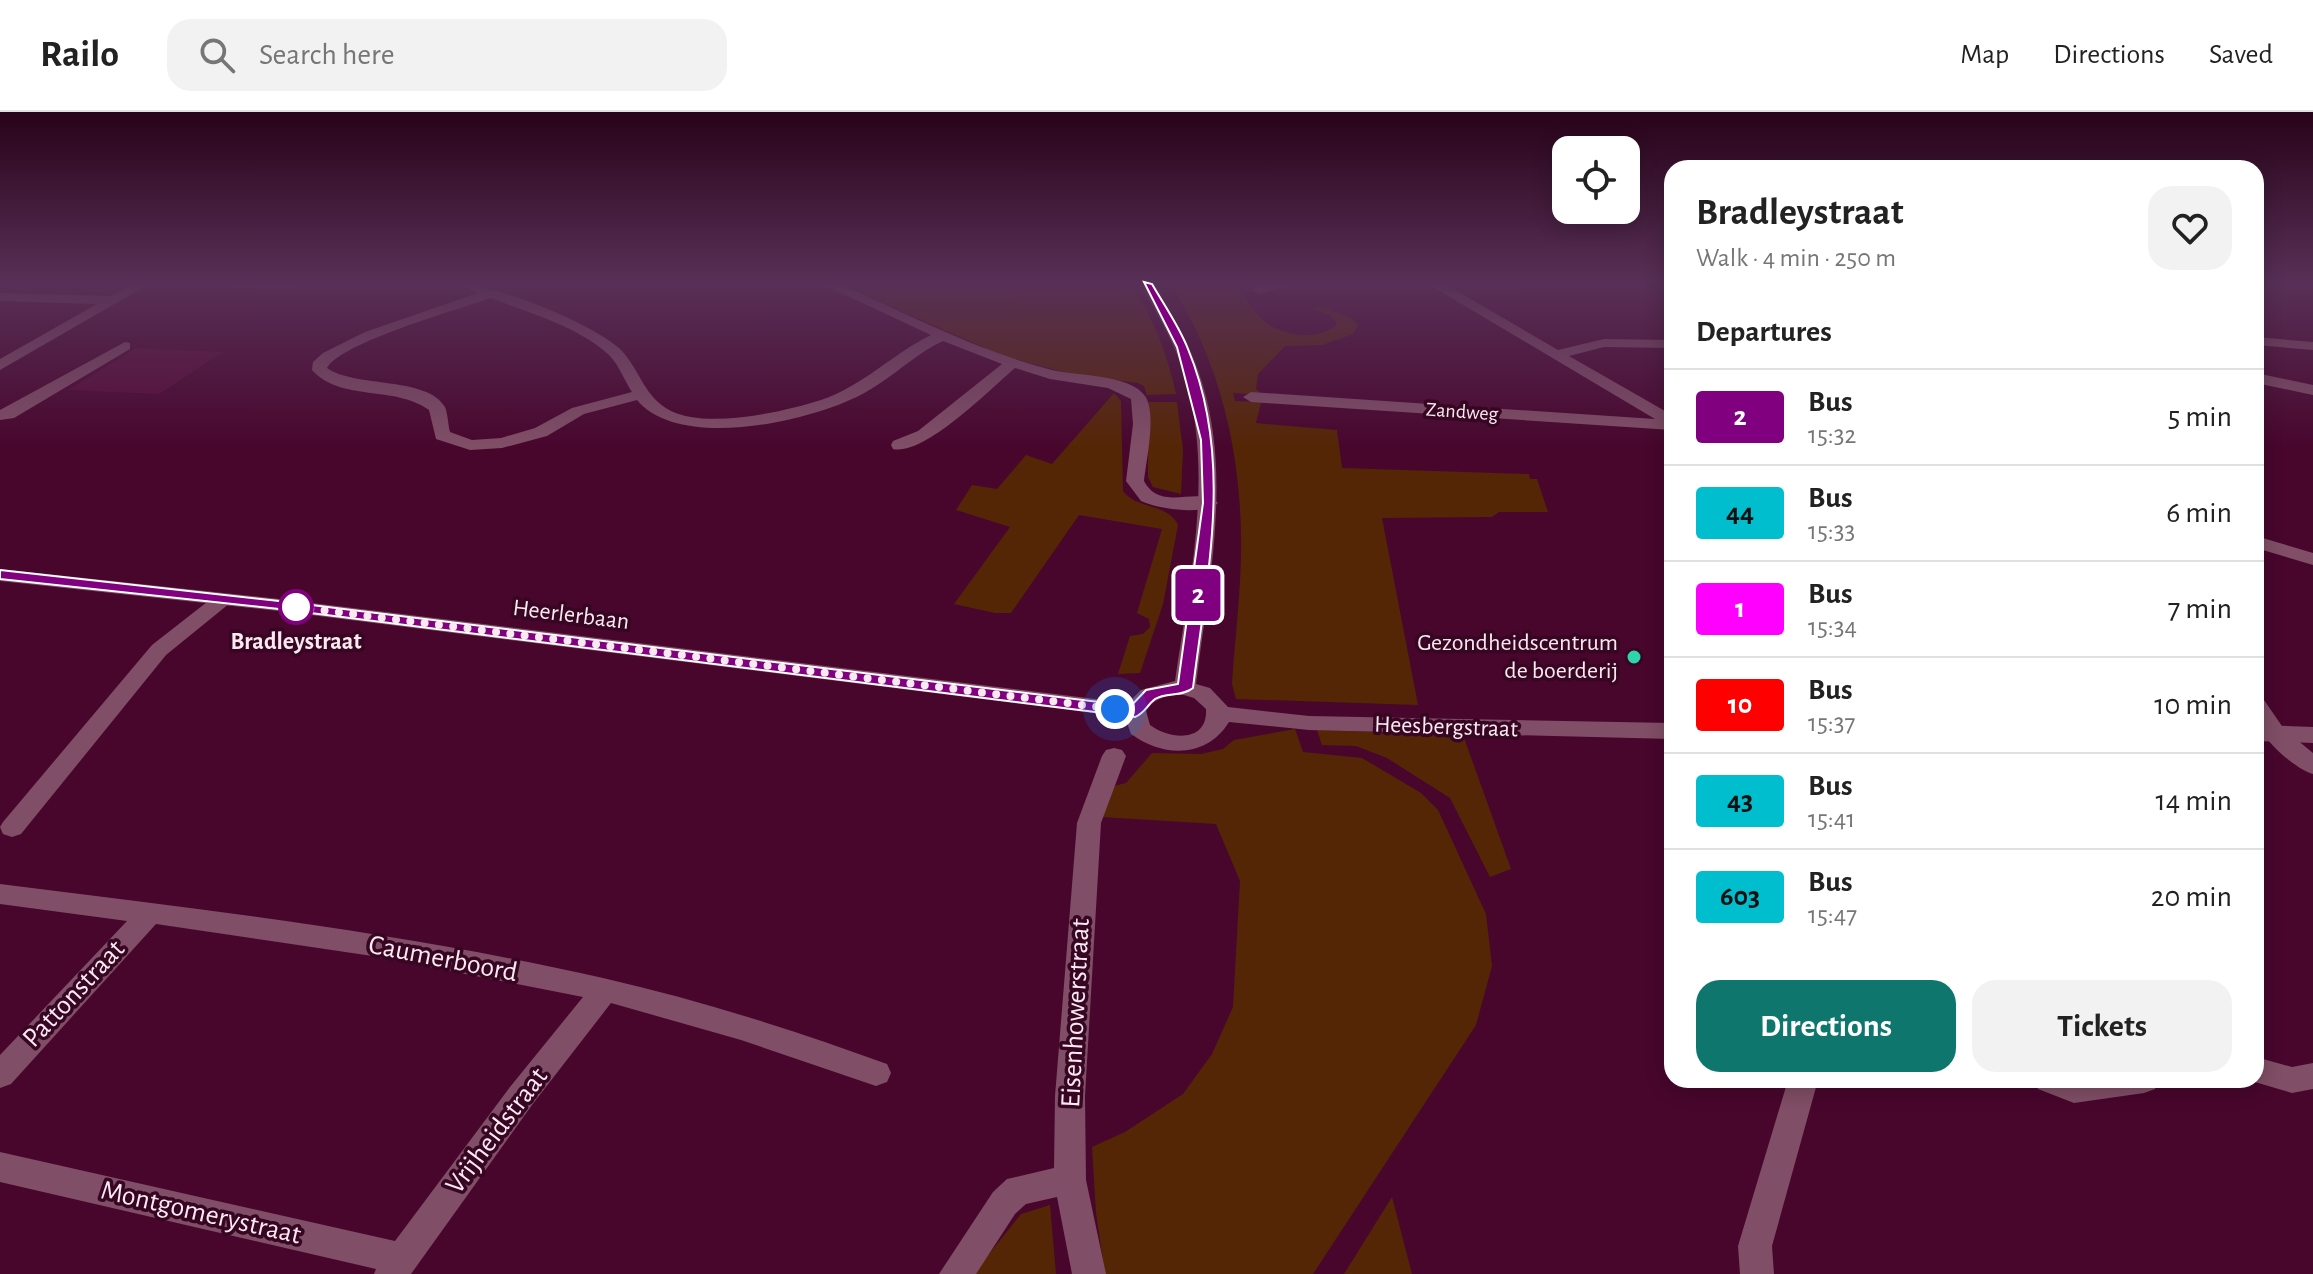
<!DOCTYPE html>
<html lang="en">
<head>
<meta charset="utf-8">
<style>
  body { margin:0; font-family:"Alegreya Sans",sans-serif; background:#f2f2f2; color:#222; height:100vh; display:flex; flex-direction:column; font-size:30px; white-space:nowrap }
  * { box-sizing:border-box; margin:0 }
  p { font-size:26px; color:#767676 }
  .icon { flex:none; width:44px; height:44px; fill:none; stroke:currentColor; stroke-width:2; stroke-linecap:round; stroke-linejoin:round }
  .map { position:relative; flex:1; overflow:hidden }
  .side { position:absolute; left:1664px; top:48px; width:600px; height:928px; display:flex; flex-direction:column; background:#fff; border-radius:24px; box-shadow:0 4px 20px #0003 }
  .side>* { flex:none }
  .badge { padding:0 16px; border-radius:6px; font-size:28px; line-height:52px }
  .fabs { position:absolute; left:1552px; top:24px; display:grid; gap:16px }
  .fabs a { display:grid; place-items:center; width:88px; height:88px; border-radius:16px; background:#fff; box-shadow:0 4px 20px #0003; font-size:40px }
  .you { position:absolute; width:40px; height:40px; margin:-20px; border:6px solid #fff; border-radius:50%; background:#1a73e8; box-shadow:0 0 0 12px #1a73e833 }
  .map>.badge { position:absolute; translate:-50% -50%; box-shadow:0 0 0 4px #fff }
  h2 { padding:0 32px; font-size:30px; line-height:72px }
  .round { display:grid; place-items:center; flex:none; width:84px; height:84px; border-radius:24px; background:#f2f2f2 }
  .headline { display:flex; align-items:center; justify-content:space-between; height:136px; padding:0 32px }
  h1 { font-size:38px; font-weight:600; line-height:60px }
  .cta { display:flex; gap:16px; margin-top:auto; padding:16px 32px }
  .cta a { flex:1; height:92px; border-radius:24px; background:#0f766e; color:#fff; font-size:32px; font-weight:600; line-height:92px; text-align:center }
  .cta a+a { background:#f2f2f2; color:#222 }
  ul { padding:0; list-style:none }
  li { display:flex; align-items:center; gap:24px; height:96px; padding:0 32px; border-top:2px solid #e0e0e0 }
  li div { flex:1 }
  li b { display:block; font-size:30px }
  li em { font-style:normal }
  li .badge { min-width:88px; font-weight:700; text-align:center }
  header { display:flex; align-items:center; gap:48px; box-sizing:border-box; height:112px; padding:0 40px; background:#fff; border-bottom:2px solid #e0e0e0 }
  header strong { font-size:38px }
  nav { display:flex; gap:44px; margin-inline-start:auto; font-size:28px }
  .search { width:560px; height:72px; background:#f2f2f2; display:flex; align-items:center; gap:20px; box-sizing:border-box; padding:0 28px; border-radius:24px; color:#767676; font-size:30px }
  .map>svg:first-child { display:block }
  .built { fill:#560c37 }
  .green { fill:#552605 }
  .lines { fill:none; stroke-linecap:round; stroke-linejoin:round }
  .minor { fill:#804e66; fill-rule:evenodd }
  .tertiary { fill:#804e66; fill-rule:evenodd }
  .line { fill:#800080; stroke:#fff; stroke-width:2 }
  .walk { stroke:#fae9f0; stroke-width:8; stroke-dasharray:0 14.4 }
  .stop-dot { fill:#fff; stroke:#800080; stroke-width:4 }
  .poi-dot { fill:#2fd4aa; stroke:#370622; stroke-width:3 }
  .labels { text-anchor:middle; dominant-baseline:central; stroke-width:7; stroke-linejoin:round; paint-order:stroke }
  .far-street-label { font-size:20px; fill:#fae9f0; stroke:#370622 }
  .street-label { font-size:24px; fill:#fae9f0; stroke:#370622 }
  .stop-label { font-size:24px; font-weight:bold; fill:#fae9f0; stroke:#370622 }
  .poi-label { font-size:24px; fill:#fae9f0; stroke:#370622; text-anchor:end }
  .near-street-label { font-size:28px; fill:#fae9f0; stroke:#370622 }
</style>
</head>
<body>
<header>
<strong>Railo</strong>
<div class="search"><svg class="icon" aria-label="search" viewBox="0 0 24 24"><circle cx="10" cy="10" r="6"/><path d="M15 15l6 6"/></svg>Search here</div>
<nav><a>Map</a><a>Directions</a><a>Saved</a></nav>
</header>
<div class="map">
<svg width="2313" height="1162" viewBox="0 0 2313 1162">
  <rect width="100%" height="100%" fill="#48062d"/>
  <!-- built -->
  <path class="built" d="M 136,236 L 223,240 L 159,282 L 68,278 Z"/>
  <!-- green -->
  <path class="green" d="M 839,172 L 1130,172 C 1153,204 1168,244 1176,282 L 1147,283 L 1144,274 L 1138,271 L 1074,263 L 1004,244 Z
    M 1170,172 L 1235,172 C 1246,182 1251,197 1262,207 C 1280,224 1318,231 1337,212 L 1331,204 L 1313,197 L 1319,194 L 1351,206 L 1358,213 L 1353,222 L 1322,233 L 1285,234 L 1258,262 L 1256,277 L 1263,283 L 1233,281 L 1235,289 L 1261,290 L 1256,311 L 1337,318 L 1342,356 L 1529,362 L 1530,367 L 1537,367 L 1548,400 L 1499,400 L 1492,405 L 1382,406 L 1418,593 L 1236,587 L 1232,572 C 1235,524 1242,473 1241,424 C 1240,337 1219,246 1170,172 Z
    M 1114,281 L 1121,289 L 1123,379 C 1137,398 1168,391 1178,413 L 1163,492 L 1140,561 L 1118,562 L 1130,524 L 1143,522 L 1150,515 L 1149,507 L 1137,501 L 1162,417 L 1079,403 L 1011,501 L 995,501 L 954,492 L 1010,415 L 956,398 L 972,373 L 997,377 L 1026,343 L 1052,352 Z
    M 1148,290 L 1177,290 L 1183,338 L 1181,382 L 1153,375 L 1148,365 Z
    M 1295,617 L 1303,640 L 1362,646 L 1421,681 L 1438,698 L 1486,802 L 1492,854 L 1476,913 L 1313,1162 L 1105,1162 L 1096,1101 L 1092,1035 L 1125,1020 L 1183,982 L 1212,942 L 1233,895 L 1240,769 L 1216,712 L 1102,705 L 1114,674 L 1126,671 L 1152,641 L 1201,642 L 1223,637 L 1234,628 Z
    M 1317,618 L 1463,623 L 1511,757 L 1490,765 L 1450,686 L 1387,646 L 1356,634 L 1322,633 Z
    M 1392,1085 L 1412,1162 L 1344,1162 Z
    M 1050,1093 L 1056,1162 L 973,1162 L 1021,1102 Z"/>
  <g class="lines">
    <!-- minor -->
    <path class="minor" d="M 132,172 L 149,172 L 0,258 L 0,247 L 97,192 L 0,189 L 0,181 L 111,184 Z
      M 226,172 L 299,172 L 292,176 L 233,176 Z
      M 460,172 C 495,172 597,213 622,239 C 641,260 644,285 671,299 C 708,317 783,300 821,288 C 863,274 892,242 931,223 L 822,172 L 840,172 C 909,203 978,239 1052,258 C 1076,264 1130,262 1145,284 C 1157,301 1146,349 1144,369 C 1161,401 1198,373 1218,391 C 1204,404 1158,397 1141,389 L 1126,369 L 1133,312 L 1131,287 L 1108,276 L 1050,267 L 1015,256 C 990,277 925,344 893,337 L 891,333 L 893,329 L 918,319 L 1002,252 L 943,229 C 915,242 893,265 866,280 C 815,309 680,340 637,288 L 584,302 L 547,324 L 502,336 L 470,338 L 436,327 L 429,298 C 395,273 341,290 312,258 L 313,250 L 323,241 L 365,220 L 478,181 ZM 491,186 C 529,201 578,214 609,243 C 619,253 624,268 632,280 L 572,296 L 535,316 L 501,326 L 472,328 L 450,320 C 448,313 448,302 445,295 C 427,264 355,276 327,256 C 340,231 459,197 491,186 Z
      M 1267,172 L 1292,172 L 1259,182 L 1252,178 Z
      M 1428,172 L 1445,172 L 1558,238 L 1604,227 L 1672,228 L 1672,236 L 1604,235 L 1569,244 L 1672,303 L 1672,318 L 1251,290 L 1243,285 L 1251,280 L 1655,307 Z
      M 1656,172 L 1672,172 L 1672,177 L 1658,175 Z
      M 2256,225 L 2313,230 L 2313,238 L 2256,233 Z
      M 125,230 L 130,231 L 130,237 L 14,306 L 0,308 L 0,298 Z
      M 2256,261 L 2313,273 L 2313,283 L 2256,271 Z
      M 2256,424 L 2313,441 L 2313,453 L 2256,436 Z
      M 223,481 L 233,487 L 230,491 L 166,543 L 21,722 L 12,725 L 3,722 L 0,715 L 3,710 L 152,533 L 216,483 Z
      M 2256,586 L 2264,588 L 2284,617 L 2313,641 L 2313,662 C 2295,657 2264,629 2257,611 C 2254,604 2256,593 2256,586 Z
      M 1114,636 L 1122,638 L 1126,644 L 1101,711 L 1085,984 L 1086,1068 L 1106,1162 L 1072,1162 L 1057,1085 L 1026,1092 L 1015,1102 L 976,1162 L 939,1162 L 993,1080 L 1007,1067 L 1054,1056 L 1055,984 L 1077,711 L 1102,644 L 1106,638 Z
      M 0,772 C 202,797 405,821 603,866 C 699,888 794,918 887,952 L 891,961 L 887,970 L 876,974 L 741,928 L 611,891 L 532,993 L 411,1162 L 374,1162 L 376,1157 L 0,1070 L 0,1040 L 395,1129 L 510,975 L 583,885 L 379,845 L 156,812 L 11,972 L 0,976 L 0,943 L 127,809 L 0,792 Z
      M 2256,945 L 2292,955 L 2313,951 L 2313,977 L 2292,981 L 2248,968 L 2256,968 Z
      M 1788,968 L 1818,968 L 1772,1134 L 1774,1162 L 1740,1162 L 1738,1134 Z
      M 2034,968 L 2159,968 L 2155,977 L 2144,981 L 2074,991 L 2038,977 Z"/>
    <!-- tertiary -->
    <path class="tertiary" d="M 1140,172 L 1154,172 C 1173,204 1191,234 1202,270 C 1232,367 1208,474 1196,572 L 1210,576 L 1228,595 L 1309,604 L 1672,611 L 1672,627 L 1309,618 L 1229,610 C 1207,646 1164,646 1131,622 L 1125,605 L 279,499 L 0,469 L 0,457 L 279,487 L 1128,591 L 1141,578 L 1175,569 C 1189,472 1213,369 1187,271 C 1177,235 1159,204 1140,172 ZM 1184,583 L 1194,586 L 1206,597 C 1208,631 1170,628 1150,613 L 1146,599 C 1155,585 1168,583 1184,583 Z
      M 2256,613 L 2313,615 L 2313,631 L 2256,629 Z"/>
  </g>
  <!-- sky -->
  <linearGradient id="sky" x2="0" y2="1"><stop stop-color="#280319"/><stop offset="0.51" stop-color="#583057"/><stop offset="1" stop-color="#583057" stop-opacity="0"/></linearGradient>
  <rect width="2313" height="335" fill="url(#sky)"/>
  <!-- line -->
  <path class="line" d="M 1144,170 L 1152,172 C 1164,193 1179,214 1188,237 C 1234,348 1207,461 1193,576 C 1182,585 1166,580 1155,587 C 1147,593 1145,601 1135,605 L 279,497 L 0,467 L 0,458 L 279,489 L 1131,594 L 1146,578 L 1178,572 L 1203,391 L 1201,328 L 1177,235 Z"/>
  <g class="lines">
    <!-- walk -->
    <path class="walk" d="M 296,495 L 1115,597"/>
  </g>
  <!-- markers -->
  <circle class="stop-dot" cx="296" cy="495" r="16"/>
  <circle class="poi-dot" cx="1634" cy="545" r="8"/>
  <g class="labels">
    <!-- far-street labels -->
    <g class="far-street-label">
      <text transform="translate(1462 300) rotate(4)">Zandweg</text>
    </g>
    <!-- street labels -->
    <g class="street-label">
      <text transform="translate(571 503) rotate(7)">Heerlerbaan</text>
      <text transform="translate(1446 615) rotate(2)">Heesbergstraat</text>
    </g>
    <!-- stop labels -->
    <g class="stop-label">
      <text x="296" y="530">Bradleystraat</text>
    </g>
    <!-- poi labels -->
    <g class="poi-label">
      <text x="1618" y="531">Gezondheidscentrum<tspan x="1618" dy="28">de boerderij</tspan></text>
    </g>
    <!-- near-street labels -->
    <g class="near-street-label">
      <text transform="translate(443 847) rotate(11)">Caumerboord</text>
      <text transform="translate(74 882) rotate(-47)">Pattonstraat</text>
      <text transform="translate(1076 901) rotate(-87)">Eisenhowerstraat</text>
      <text transform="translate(497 1019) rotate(-53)">Vrijheidstraat</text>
      <text transform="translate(201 1101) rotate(13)">Montgomerystraat</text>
    </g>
  </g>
</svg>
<div class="fabs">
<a><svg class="icon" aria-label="locate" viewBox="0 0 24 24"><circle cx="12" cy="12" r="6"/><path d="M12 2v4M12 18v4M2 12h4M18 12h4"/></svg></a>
</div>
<div class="you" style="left:1115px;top:597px"></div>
<b class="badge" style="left:1198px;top:483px;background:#800080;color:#fff">2</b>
<section class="side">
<div class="headline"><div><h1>Bradleystraat</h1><p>Walk · 4 min · 250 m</p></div><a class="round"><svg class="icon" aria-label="heart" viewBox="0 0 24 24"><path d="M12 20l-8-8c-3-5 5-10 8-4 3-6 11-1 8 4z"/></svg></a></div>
<h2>Departures</h2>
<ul>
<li><span class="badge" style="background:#800080;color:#fff">2</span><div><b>Bus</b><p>15:32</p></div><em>5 min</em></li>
<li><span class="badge" style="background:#00becd;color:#111">44</span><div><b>Bus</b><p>15:33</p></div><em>6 min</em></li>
<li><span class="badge" style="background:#f0f;color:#fff">1</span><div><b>Bus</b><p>15:34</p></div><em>7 min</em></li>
<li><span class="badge" style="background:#f00;color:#fff">10</span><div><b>Bus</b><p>15:37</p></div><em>10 min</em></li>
<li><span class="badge" style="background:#00becd;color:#111">43</span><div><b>Bus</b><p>15:41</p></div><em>14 min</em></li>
<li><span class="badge" style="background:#00becd;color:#111">603</span><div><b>Bus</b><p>15:47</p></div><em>20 min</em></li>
</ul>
<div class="cta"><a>Directions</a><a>Tickets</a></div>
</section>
</div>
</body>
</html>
